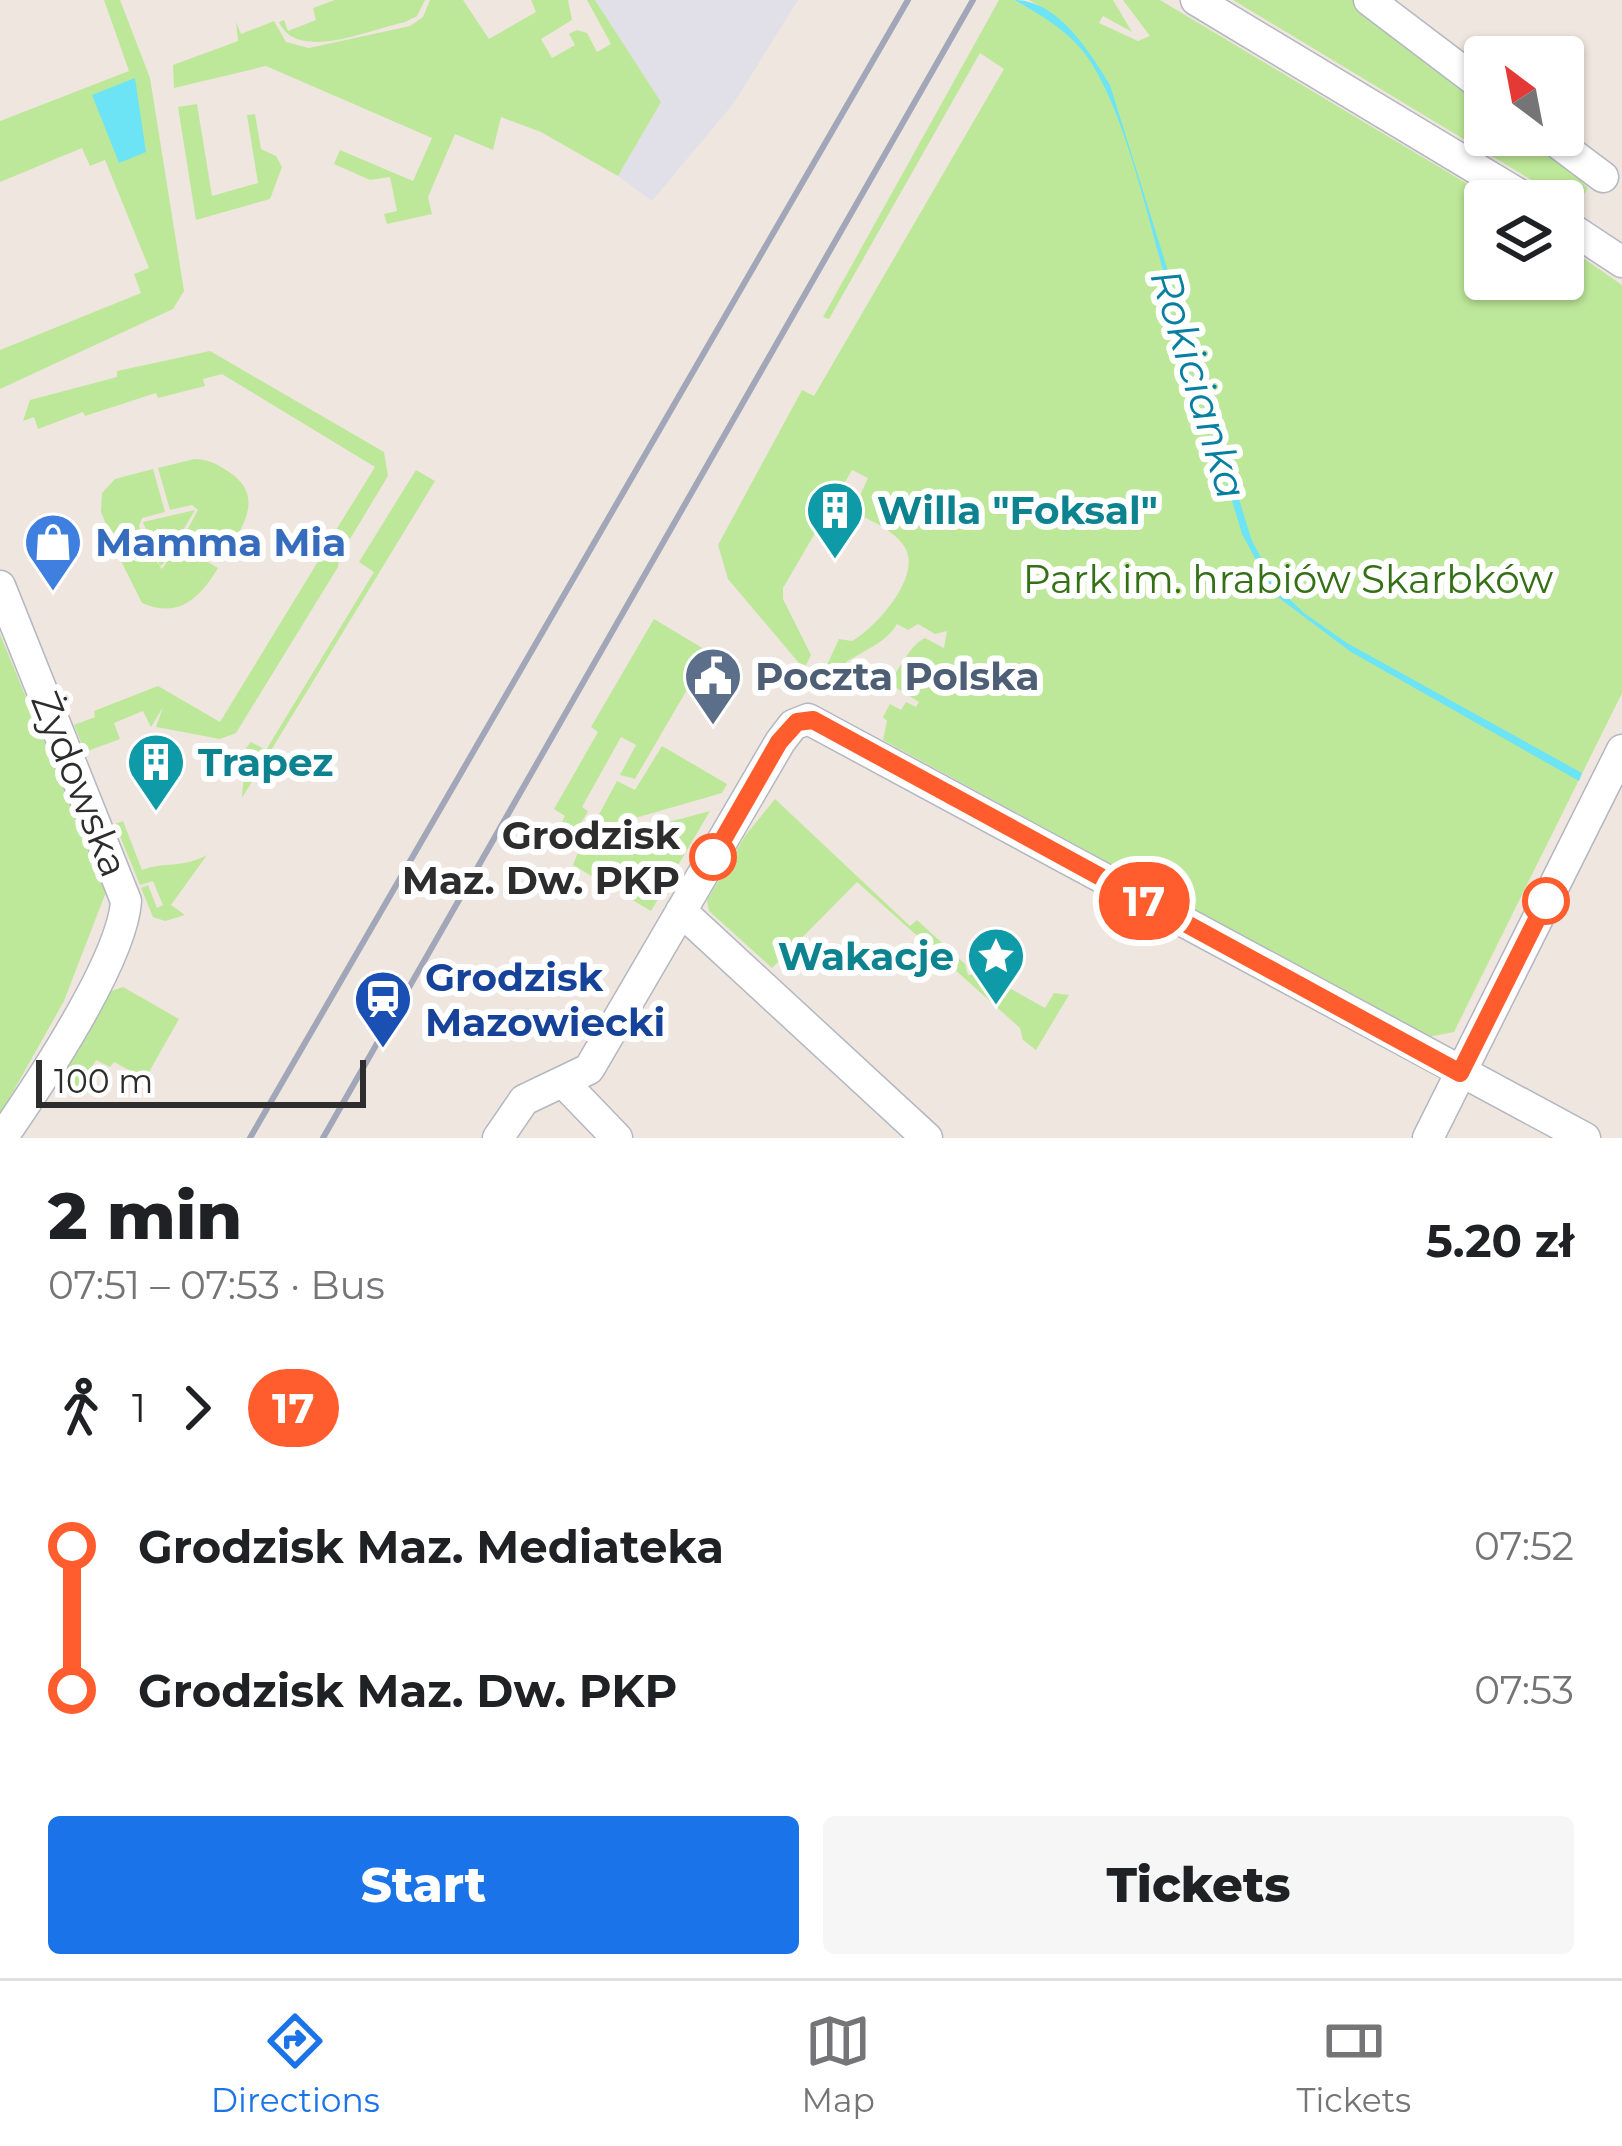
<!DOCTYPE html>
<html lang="en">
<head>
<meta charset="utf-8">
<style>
  body { margin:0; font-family:Montserrat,sans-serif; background:#f6f6f6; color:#202124; height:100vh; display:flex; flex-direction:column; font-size:45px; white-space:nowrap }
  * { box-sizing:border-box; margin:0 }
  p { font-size:39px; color:#757577 }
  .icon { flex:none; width:66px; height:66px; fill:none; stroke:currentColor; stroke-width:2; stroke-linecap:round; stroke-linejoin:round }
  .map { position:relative; height:1138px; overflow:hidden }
  .panel { display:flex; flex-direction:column; background:#fff; flex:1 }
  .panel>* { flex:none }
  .badge { padding:0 24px; border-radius:39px; font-size:42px; line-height:78px }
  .needle { width:78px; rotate:328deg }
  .buttons { position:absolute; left:1464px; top:36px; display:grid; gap:24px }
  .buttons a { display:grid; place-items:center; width:120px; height:120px; border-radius:12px; background:#fff; box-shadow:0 3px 9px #0004; font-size:60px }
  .scale { position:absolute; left:36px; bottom:30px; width:330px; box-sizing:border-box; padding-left:12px; border:6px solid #2d2d2d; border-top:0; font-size:33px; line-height:42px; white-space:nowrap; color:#2d2d2d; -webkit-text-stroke:9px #fff; paint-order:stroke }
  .map>.badge { position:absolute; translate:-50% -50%; box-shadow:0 0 0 6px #fff }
  .legs { display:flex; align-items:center; gap:18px; height:132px; padding:0 48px; font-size:39px }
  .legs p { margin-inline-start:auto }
  .head { display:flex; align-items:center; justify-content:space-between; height:204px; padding:0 48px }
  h1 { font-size:66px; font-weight:800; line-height:90px }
  .action { display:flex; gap:24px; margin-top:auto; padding:24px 48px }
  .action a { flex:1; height:138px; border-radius:12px; background:#1a73e8; color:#fff; font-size:48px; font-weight:800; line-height:138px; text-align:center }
  .action a+a { background:#f6f6f6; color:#202124 }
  ul { padding:0 48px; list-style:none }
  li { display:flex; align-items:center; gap:42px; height:144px; font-size:45px }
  li i { display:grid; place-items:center; width:18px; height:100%; margin:0 15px; background:currentColor }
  li i::after { content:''; width:30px; height:30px; margin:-15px; border:9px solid; border-radius:50%; background:#fff }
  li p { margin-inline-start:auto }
  li:first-child i { background:linear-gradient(#0000 50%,currentColor 0) }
  li:last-child i { background:linear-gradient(currentColor 50%,#0000 0) }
  .tabs { display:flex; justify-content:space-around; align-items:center; height:168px; border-top:3px solid #e0e0e0; background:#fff; font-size:33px; color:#757577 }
  .tabs a { display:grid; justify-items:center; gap:6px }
  .tabs .current { color:#1a73e8 }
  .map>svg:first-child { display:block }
  .industrial { fill:#e1dfe7 }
  .green { fill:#bee899 }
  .water { fill:#6de3f6 }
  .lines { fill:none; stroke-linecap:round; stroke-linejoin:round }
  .minor-casing { stroke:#b3b7c1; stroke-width:33 }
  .minor { stroke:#fff; stroke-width:30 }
  .rail { stroke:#a1a7b8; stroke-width:6 }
  .line-1-casing { stroke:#fff; stroke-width:27 }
  .line-1 { stroke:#ff5d2d; stroke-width:18 }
  .stop-1-dot { fill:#fff; stroke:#ff5d2d; stroke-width:6 }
  .labels { text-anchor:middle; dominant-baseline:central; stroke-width:12; stroke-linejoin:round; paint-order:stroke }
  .culture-label { font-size:39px; font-weight:bold; fill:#0d838f; stroke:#fff; text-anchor:start }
  .shop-label { font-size:39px; font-weight:bold; fill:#366cbe; stroke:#fff; text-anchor:start }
  .park-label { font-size:39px; fill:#357016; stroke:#fff }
  .service-label { font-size:39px; font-weight:bold; fill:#4e5e75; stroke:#fff; text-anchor:start }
  .street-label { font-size:39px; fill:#2d2d2d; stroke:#fff }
  .stop-label { font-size:39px; font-weight:bold; fill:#2d2d2d; stroke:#fff; text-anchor:end }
  .transit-label { font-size:39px; font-weight:bold; fill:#164399; stroke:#fff; text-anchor:start }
  .water-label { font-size:42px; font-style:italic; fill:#067fa0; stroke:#fff }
</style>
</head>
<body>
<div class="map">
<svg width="1622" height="1138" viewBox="0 0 1622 1138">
  <rect width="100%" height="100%" fill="#efe6df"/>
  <!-- industrial -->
  <path class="industrial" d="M 595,0 L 798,0 L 733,104 L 652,201 L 618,176 L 661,102 Z"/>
  <!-- green -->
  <path class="green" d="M 104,0 L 120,0 L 150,78 L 184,291 L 173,309 L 0,389 L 0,350 L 141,293 L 134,274 L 149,268 L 105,160 L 90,166 L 82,148 L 0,182 L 0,121 L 129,71 Z
    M 335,0 L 425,0 L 417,16 L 405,22 C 371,29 297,63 279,22 L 284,20 L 288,31 L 316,20 L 313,8 Z
    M 430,0 L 463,0 L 489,39 L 536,12 L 531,0 L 568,0 L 572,20 L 541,39 L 552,58 L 575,45 L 569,34 L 577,30 L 587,33 L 597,52 L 611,44 L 587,0 L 595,0 L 661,102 L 618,176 L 541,132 L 501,117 L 493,150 L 455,134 L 428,197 L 432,214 L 387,224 L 384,214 L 397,211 L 390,177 L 370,180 L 334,164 L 340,150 L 413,181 L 432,138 L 266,66 L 174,88 L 173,65 L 238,41 L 236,22 L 241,34 L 274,21 L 286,42 L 309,48 L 410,26 L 423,17 Z
    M 999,0 L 1014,0 L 1037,13 L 1041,7 L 1029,0 L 1113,0 L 1132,32 L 1103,16 L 1099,23 L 1138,41 L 1150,36 L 1123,0 L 1160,0 L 1496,201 L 1485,201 L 1485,279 L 1563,279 L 1563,244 L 1622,285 L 1622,693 L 1454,1032 L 1428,1037 L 883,740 L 887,721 L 883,717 L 890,704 L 901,710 L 906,702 L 916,707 L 919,702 L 890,684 C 897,671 910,645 925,638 L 944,648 L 947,631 L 935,634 L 918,624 L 908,630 L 897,624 C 881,652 843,653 828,682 L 821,678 L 839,639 L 852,641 C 874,629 918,581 907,552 C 900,532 870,521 853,511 L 868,478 L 852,470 L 783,588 L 783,599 L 811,655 L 804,669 L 728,579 L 718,545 L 802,390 L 814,396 L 1004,69 L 980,53 L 829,319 L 823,317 Z
    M 1233,0 L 1353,0 L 1485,98 L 1485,135 C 1552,135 1546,144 1588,188 L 1576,207 Z
    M 197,104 L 212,196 L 258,183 L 247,115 L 255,114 L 261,149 L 276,156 L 282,167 L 270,199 L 196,220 L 178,107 Z
    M 210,351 L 384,452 L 388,476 L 350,539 L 336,530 L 375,467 L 222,374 L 203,379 L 205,386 L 158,398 L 156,393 L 85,416 L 83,412 L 38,429 L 34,417 L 23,421 L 30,400 L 117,377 L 117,371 Z
    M 194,459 C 208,459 217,464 229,472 C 269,498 238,534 220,563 L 182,540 L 198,510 L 192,505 L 170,510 L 158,468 Z
    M 153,469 L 165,512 L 142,518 L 139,526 L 146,543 L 118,554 L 101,512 L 102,493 L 115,479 Z
    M 416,470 L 435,481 L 242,798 L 246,748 L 251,742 L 266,750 L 374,572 L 359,562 Z
    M 195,510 L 164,563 L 160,566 L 143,522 Z
    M 179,545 L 218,568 C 200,598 179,619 142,603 L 120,559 L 147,548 L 162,569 Z
    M 325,550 L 339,559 L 338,567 L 236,733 L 220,739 L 156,727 L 163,707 L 151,727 L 143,711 L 114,723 L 120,739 L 85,752 L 74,725 L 95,717 L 94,711 L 158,686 L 220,722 Z
    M 654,619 L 709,652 L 635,779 L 620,775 L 636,745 L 621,737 L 582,807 L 588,811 L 575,834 L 550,845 L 565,816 L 554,809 L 598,732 L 591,727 Z
    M 0,634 L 106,892 L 64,1001 L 0,1115 Z
    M 662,746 L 727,784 L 722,793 L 590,831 L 617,781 L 635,790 Z
    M 775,799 L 910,926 L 917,920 L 965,964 L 968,975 L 983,973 L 1045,1008 L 1054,993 L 1069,995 L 1036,1050 L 1023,1040 L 1020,1028 L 857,882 L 772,968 L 709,911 L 707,900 L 745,836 Z
    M 710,811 L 651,911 L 573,865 L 581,845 L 623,835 L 643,842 L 657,825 Z
    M 123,821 L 142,870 C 167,861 180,869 207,855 L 171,905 L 185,915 L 165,921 L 153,917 L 141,888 L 148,885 L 157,908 L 163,905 L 153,881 L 140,885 L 115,824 Z
    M 123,987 L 179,1019 L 145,1079 L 114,1062 L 110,1067 L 96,1060 L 79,1090 L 58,1079 L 108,992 Z"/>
  <!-- water -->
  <path class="water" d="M 1014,0 C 1058,0 1089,51 1110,85 L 1252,541 L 1277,587 L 1304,613 L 1347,643 L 1582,773 L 1579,781 L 1351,652 L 1275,595 L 1242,534 L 1174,308 L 1167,312 L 1163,308 L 1171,299 C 1151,232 1124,101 1082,50 C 1063,28 1039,14 1014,0 Z
    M 135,78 L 146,152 L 119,163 L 92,95 Z"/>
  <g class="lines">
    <!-- minor casing -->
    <g class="minor-casing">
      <path id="minor" d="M 1196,0 L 1530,201
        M 1369,0 L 1485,88
        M 1547,135 L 1603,177
        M 1563,223 L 1622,262
        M 0,586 L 126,901 C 122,961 38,1086 2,1138
        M 681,911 L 927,1138
        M 565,1084 L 617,1138
        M 498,1138 L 524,1100 L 589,1069 L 780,742 L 793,725 L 808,719 L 1585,1138
        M 1428,1138 L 1622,750"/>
    </g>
    <!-- minor -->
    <use href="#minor" class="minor"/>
    <!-- rail -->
    <path class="rail" d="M 250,1138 L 908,0
      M 323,1138 L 973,0"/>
  </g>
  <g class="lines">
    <!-- line-1 casing -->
    <g class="line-1-casing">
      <path id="line-1" d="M 713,857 L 779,742 L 797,722 L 813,720 L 1460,1073 L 1546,901"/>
    </g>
    <!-- line-1 -->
    <use href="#line-1" class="line-1"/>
  </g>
  <!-- icons -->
  <defs>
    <g id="building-pin" transform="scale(3)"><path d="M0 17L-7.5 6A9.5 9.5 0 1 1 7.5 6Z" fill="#0f9aa8" stroke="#fff"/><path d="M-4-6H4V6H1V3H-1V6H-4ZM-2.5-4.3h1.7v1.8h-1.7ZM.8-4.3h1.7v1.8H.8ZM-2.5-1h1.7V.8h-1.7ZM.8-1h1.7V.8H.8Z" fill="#fff"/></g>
    <g id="shop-pin" transform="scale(3)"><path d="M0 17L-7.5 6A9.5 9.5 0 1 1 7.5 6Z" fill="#3f7fe0" stroke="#fff"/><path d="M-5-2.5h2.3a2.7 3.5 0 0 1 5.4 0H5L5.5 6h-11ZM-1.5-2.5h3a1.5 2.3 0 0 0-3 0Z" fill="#fff"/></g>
    <g id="civic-pin" transform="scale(3)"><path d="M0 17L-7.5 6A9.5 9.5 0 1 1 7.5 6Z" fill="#5c6f8a" stroke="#fff"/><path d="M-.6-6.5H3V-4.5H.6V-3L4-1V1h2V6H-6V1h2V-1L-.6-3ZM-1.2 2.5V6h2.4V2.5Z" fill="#fff"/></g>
    <g id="sight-pin" transform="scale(3)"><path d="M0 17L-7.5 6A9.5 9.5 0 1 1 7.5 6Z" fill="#0f9aa8" stroke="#fff"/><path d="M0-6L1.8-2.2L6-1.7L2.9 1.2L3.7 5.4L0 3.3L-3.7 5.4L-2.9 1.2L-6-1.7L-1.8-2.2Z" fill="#fff"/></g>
    <g id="station-pin" transform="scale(3)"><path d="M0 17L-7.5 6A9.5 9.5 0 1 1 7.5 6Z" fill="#1a4fb4" stroke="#fff"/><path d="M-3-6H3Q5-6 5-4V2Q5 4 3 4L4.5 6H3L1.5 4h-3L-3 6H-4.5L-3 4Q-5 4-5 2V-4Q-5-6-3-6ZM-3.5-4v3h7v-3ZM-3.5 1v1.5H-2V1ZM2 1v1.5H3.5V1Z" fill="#fff"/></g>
  </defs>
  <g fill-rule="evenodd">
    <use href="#building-pin" x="835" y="510"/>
    <use href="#shop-pin" x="53" y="542"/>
    <use href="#civic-pin" x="713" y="676"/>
    <use href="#building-pin" x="156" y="762"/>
    <use href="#sight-pin" x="996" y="956"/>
    <use href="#station-pin" x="383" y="999"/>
  </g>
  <!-- markers -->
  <g class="stop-1-dot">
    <circle cx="713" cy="857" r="21"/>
    <circle cx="1546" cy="901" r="21"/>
  </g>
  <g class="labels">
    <!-- culture labels -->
    <g class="culture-label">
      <text x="877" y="510">Willa "Foksal"</text>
      <text x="198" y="762">Trapez</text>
      <text x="954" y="956" text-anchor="end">Wakacje</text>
    </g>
    <!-- shop labels -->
    <g class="shop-label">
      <text x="95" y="542">Mamma Mia</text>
    </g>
    <!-- park labels -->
    <g class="park-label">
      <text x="1288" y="579">Park im. hrabiów Skarbków</text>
    </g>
    <!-- service labels -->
    <g class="service-label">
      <text x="755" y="676">Poczta Polska</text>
    </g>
    <!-- street labels -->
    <g class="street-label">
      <text transform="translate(80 784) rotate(68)">Żydowska</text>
    </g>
    <!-- stop labels -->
    <g class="stop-label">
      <text x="680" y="835">Grodzisk<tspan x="680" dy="45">Maz. Dw. PKP</tspan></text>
    </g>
    <!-- transit labels -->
    <g class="transit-label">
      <text x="425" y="977">Grodzisk<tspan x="425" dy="45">Mazowiecki</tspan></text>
    </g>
    <!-- water labels -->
    <g class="water-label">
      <text transform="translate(1199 384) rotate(73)">Rokicianka</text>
    </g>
  </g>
</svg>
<div class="buttons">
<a><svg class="needle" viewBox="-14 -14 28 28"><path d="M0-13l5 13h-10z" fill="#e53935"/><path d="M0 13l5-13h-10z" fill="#757577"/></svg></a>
<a><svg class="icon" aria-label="layers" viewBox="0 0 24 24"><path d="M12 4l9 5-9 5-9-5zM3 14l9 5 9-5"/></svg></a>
</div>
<div class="scale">100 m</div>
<b class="badge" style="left:1144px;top:901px;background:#ff5d2d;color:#fff">17</b>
</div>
<section class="panel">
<div class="head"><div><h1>2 min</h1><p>07:51 – 07:53 · Bus</p></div><b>5.20 zł</b></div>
<div class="legs"><svg class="icon" aria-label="walk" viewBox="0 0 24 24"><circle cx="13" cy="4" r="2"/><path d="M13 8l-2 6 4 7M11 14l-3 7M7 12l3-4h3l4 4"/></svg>1<svg class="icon" aria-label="forward" viewBox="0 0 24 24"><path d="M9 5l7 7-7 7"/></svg><b class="badge" style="background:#ff5d2d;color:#fff">17</b></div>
<ul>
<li><i style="color:#ff5d2d"></i><b>Grodzisk Maz. Mediateka</b><p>07:52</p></li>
<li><i style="color:#ff5d2d"></i><b>Grodzisk Maz. Dw. PKP</b><p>07:53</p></li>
</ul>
<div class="action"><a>Start</a><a>Tickets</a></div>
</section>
<nav class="tabs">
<a class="current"><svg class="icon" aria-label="directions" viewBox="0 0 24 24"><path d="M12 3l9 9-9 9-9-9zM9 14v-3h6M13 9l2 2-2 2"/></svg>Directions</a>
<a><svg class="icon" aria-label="map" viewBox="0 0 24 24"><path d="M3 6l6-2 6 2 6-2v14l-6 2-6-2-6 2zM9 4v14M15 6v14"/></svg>Map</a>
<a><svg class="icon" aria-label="tickets" viewBox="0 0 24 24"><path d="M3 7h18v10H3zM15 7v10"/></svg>Tickets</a>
</nav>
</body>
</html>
